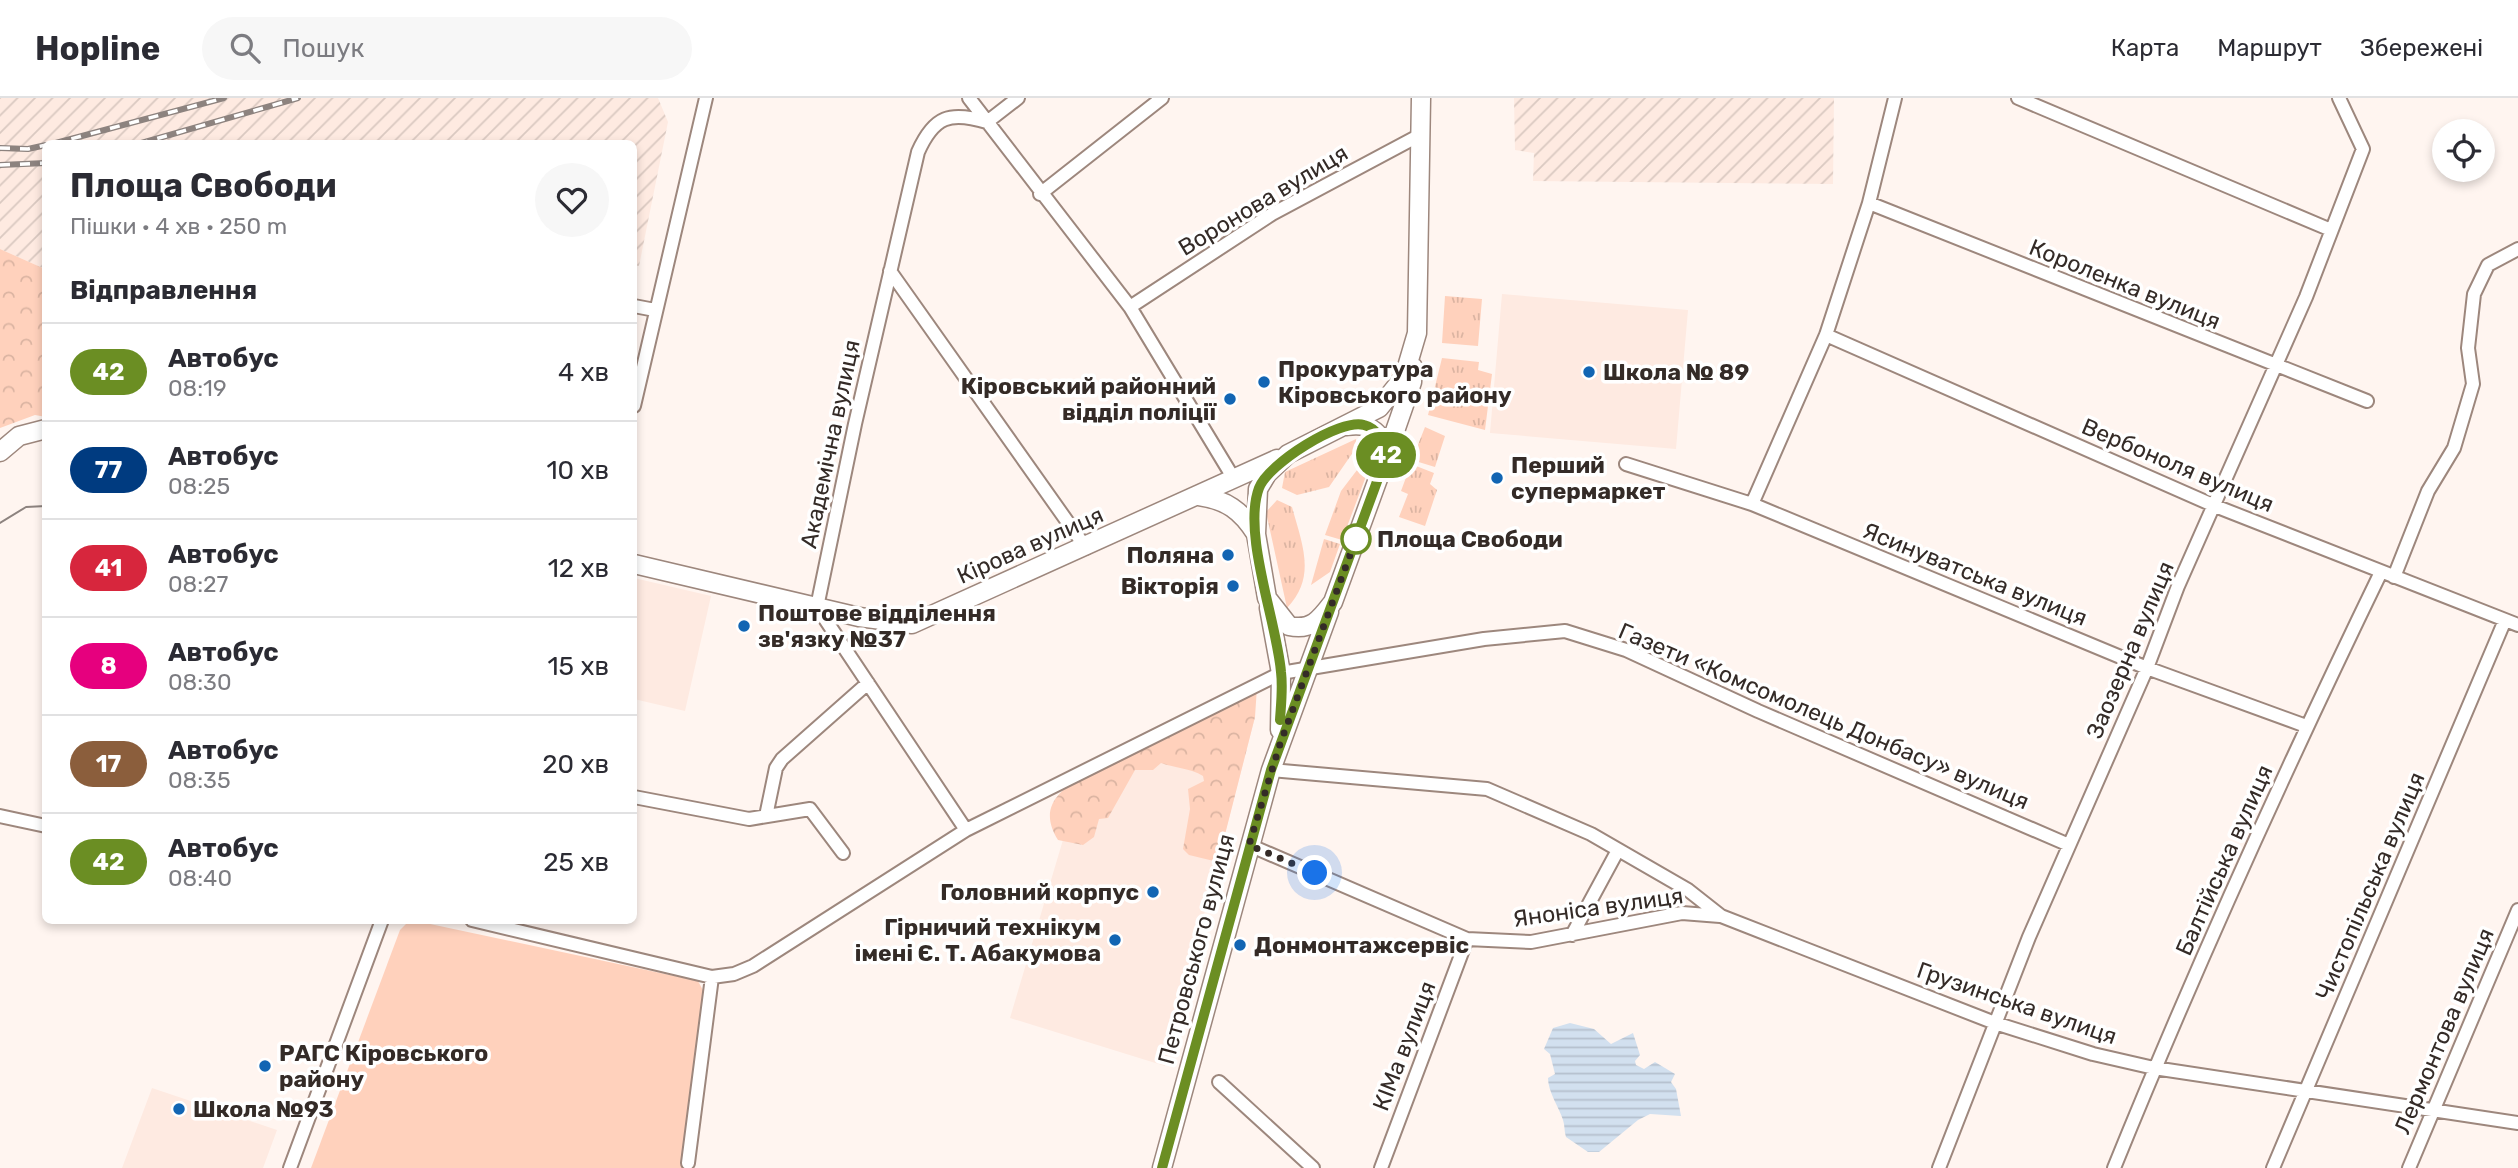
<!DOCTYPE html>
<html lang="uk">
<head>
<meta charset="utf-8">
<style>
  body { margin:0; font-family:Rubik,sans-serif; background:#f7f7f7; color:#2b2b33; height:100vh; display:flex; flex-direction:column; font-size:26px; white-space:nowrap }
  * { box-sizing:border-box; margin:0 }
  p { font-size:23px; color:#7c7c81 }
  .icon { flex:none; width:38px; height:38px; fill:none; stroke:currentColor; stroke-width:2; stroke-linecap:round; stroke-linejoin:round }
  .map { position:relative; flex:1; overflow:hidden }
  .sheet { position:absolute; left:42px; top:42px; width:595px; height:784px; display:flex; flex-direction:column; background:#fff; border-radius:10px; box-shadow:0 4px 10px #0003 }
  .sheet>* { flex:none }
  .badge { padding:0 14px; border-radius:23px; font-size:24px; line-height:46px }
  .tools { position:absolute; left:2432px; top:21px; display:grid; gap:14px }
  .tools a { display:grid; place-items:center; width:63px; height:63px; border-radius:50%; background:#fff; box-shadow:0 4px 10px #0003; font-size:35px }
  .you { position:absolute; width:35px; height:35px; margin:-18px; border:5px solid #fff; border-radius:50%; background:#1a73e8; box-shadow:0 0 0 10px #1a73e833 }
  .map>.badge { position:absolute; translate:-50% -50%; box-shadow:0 0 0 4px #fff }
  h2 { padding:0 28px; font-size:26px; line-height:63px }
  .round { display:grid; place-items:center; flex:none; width:74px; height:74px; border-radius:37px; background:#f7f7f7 }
  .head { display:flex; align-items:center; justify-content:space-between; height:119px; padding:0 28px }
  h1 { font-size:33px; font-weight:700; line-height:52px }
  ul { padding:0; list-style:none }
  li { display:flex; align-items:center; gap:21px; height:98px; padding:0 28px; border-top:2px solid #e1e1e2 }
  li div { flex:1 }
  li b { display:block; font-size:26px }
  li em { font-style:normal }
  li .badge { min-width:77px; font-weight:700; text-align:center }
  header { display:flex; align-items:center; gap:42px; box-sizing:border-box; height:98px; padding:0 35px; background:#fff; border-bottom:2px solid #e1e1e2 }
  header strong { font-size:33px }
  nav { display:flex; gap:38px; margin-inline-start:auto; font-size:24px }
  .search { width:490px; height:63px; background:#f7f7f7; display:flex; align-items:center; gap:18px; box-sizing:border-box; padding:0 24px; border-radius:38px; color:#7c7c81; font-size:26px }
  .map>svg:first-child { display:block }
  .built { fill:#feeae1 }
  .industrial { fill:url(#industrial-furrows) }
  .grass { fill:url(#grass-tufts) }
  .forest { fill:url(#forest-crowns) }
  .green { fill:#ffd1bc }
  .water { fill:url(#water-rules) }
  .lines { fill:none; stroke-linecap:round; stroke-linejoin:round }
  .street-casing { stroke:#9d877d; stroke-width:16 }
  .secondary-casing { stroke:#9d877d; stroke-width:21 }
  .street { stroke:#fff; stroke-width:12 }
  .secondary { stroke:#fff; stroke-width:18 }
  .tram { stroke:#8d837f; stroke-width:2 }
  .rail-casing { stroke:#8d837f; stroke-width:6 }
  .rail { stroke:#fff; stroke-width:3.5; stroke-dasharray:10; stroke-linecap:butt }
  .line-casing { stroke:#fff; stroke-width:16 }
  .line { stroke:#6b8e23; stroke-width:10 }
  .walk { stroke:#342b27; stroke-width:7; stroke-dasharray:0 12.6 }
  .poi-dot { fill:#1265b3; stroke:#fff; stroke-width:2.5 }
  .stop-dot { fill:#fff; stroke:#6b8e23; stroke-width:3.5 }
  .labels { text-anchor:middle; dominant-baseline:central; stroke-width:7; stroke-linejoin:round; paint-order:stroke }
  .street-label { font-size:23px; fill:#342b27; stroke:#fff }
  .poi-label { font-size:23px; font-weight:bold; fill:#342b27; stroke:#fff; text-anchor:start }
  .stop-label { font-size:23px; font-weight:bold; fill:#342b27; stroke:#fff; text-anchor:start }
</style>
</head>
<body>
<header>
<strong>Hopline</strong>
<div class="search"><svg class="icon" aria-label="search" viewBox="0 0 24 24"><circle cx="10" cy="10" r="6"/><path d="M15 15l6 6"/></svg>Пошук</div>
<nav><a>Карта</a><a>Маршрут</a><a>Збережені</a></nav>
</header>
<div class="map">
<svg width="2518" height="1070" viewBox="0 0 2518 1070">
  <defs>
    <pattern id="industrial-furrows" width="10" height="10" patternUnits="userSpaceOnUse" patternTransform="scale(1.75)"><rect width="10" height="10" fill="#feeae1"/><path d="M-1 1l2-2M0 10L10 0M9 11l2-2" fill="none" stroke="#dac9c1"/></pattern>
    <pattern id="grass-tufts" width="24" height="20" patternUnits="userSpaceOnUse" patternTransform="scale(1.75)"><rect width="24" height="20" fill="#ffd1bc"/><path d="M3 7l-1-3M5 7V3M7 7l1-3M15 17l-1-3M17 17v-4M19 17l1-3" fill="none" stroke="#dbb4a2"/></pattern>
    <pattern id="forest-crowns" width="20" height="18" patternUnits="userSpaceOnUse" patternTransform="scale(1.75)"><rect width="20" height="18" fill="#ffd1bc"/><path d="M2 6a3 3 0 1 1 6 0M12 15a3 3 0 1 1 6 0" fill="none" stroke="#dbb4a2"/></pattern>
    <pattern id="water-rules" width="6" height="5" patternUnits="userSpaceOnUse" patternTransform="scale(1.75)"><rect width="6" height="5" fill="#d2e0ef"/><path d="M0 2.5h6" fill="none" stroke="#b5c0cd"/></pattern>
  </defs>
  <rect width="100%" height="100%" fill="#fff5f0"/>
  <!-- built -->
  <path class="built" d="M 1502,196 L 1688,212 L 1676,351 L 1490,335 Z
    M 634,480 L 711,498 L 685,613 L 634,601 Z
    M 1255,619 L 1165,968 L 1010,920 L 1082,678 Z
    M 152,990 L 277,1032 L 263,1070 L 122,1070 Z"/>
  <!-- industrial -->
  <path class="industrial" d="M 0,0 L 658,0 L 668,24 L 639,168 L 634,167 L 634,46 L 46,46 L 45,171 L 0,151 Z
    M 1514,0 L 1834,0 L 1833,86 L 1533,83 L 1534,55 L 1515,52 Z"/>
  <!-- grass -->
  <path class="grass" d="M 1445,198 L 1482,201 L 1478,248 L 1442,245 Z
    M 1442,260 L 1479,264 L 1478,272 L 1492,276 L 1485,332 L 1428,317 Z
    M 1425,329 L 1445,338 L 1435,369 L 1412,362 Z
    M 1356,341 L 1356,350 L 1329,389 L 1297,397 L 1282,390 L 1285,374 Z
    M 1370,355 L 1374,357 L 1342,442 L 1325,437 L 1341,393 Z
    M 1411,366 L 1434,375 L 1430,386 L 1437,392 L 1425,428 L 1399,419 L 1408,396 L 1401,393 Z
    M 1277,402 L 1292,409 C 1302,446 1317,479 1287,510 L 1266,414 Z
    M 1324,441 L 1340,446 L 1330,474 L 1311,487 Z"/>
  <!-- forest -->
  <path class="forest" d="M 0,151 L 45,171 L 46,319 L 35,317 L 0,330 Z
    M 1257,589 L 1255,619 L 1218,764 L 1189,757 L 1183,751 L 1190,711 L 1188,691 L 1204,683 L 1203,678 C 1190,670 1175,670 1161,665 L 1153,672 L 1135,672 L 1108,720 L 1099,721 L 1094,739 L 1083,747 L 1058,742 C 1039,711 1056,695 1082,678 Z"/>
  <!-- green -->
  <path class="green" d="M 416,823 L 698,883 L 706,898 L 684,1070 L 311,1070 L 400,832 L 408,824 Z"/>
  <!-- water -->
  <path class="water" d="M 1570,925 L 1594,931 L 1611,946 L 1633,935 L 1640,957 L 1635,963 L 1636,967 L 1644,971 L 1655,964 L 1675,976 L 1671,984 L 1676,991 L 1681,1018 L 1650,1016 L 1638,1022 L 1599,1054 L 1588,1054 L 1566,1039 C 1564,1033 1565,1028 1563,1022 C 1559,1009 1548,994 1548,980 L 1555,976 L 1550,956 L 1544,951 L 1553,930 Z"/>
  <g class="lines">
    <!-- street casing -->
    <g class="street-casing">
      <path id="street" d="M 969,0 L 1130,209 L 1234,381
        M 2018,0 L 2331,132
        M 1040,96 L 1162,0
        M 1869,105 L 2367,303
        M 890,173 L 1086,450
        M 634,208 L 655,212
        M 1130,209 L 1272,116 L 1420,37
        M 1826,237 L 2215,408 L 2518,527
        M 634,308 L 706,0
        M 1626,366 L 1752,406 L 2147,570 L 2306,628
        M 1752,406 L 1826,237 L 1869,105 L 1895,0
        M 2394,479 L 2428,393 L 2454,350 L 2473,286 L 2468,250 L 2474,196 L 2488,167 L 2518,151
        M 1271,672 L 1487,691 L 1591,736 L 1688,792 L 1721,818 L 1995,925 L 2093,956 L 2154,970 L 2518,1025
        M 634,699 L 749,721 L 810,711 L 843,755
        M 0,718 L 46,728
        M 766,718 L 776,670 L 782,661 L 868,585
        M 966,732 L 817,509 L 855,326 L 918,54 C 934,18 950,13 987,24 L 1018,0
        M 1249,747 L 1467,841 L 1531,844 L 1682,815 L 1720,818
        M 472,822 L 712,879 L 734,876 L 753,868 L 966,732 L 1281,575 L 1484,541 L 1565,533 L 1626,552 L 1758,613 L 2069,747
        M 1572,837 L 1618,752
        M 1219,984 L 1313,1070
        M 688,1065 L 712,879
        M 290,1070 L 382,822
        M 1381,1070 L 1467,841
        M 1939,1070 L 2029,839 L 2147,570 L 2178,488 L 2306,199 L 2363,51 L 2339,0
        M 2114,1070 C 2196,868 2286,670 2381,474
        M 2273,1070 L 2505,522
        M 2409,1070 L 2518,812"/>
    </g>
    <!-- secondary casing -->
    <g class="secondary-casing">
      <path id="secondary" d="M 1347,328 C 1371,324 1383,335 1386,359 L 1333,504 C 1320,521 1312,533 1289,528 L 1267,500 L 1256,436 L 1258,391 L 1267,376 L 1288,356 L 1379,310 L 1404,279 L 1417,235 L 1421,0
        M 0,354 L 19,338 L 46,331
        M 1386,359 L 1412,284 L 1413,269
        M 1199,398 C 1226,402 1241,412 1256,436
        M 634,466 L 859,519 L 912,526 L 1277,361
        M 1269,510 L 1281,575 L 1280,632
        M 1162,1070 L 1271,672 L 1329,514"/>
    </g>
    <!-- street -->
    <use href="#street" class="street"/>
    <!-- secondary -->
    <use href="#secondary" class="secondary"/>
    <!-- tram -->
    <path class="tram" d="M 0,425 L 26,409 L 46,408"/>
    <!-- rail casing -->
    <g class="rail-casing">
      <path id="rail" d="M 52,46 L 224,0
        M 138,46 L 298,0
        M 0,50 L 28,51 L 46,47
        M 0,67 L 46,65"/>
    </g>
    <!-- rail -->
    <use href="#rail" class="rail"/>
  </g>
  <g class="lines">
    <!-- line casing -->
    <g class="line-casing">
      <path id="line" d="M 1162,1070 L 1271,672 L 1386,359 C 1384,345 1379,331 1364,327 C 1340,320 1268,366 1259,390 C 1242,435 1277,525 1281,574 C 1283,590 1281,606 1280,622"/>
    </g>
    <!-- line -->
    <use href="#line" class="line"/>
    <!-- walk -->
    <path class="walk" d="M 1315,775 L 1249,747 L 1280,646 L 1356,441"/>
  </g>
  <!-- markers -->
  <g class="poi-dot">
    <circle cx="1589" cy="274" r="7"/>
    <circle cx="1264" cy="284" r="7"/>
    <circle cx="1230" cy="301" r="7"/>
    <circle cx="1497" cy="380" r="7"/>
    <circle cx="1228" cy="457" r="7"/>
    <circle cx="1233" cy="488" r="7"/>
    <circle cx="744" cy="528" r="7"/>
    <circle cx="1153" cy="794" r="7"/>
    <circle cx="1115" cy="842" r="7"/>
    <circle cx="1240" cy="847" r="7"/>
    <circle cx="265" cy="968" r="7"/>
    <circle cx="179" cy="1011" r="7"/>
  </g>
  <circle class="stop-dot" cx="1356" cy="441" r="14"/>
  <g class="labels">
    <!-- street labels -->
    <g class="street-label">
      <text transform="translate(1263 102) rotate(-31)">Воронова вулиця</text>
      <text transform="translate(2125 186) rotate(22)">Короленка вулиця</text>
      <text transform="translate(830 346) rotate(-78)">Академічна вулиця</text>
      <text transform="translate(2178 367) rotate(23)">Вербоноля вулиця</text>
      <text transform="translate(1030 447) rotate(-24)">Кірова вулиця</text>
      <text transform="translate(1975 476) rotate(22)">Ясинуватська вулиця</text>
      <text transform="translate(2130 552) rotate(-67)">Заозерна вулиця</text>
      <text transform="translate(1824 618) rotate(23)">Газети «Комсомолець Донбасу» вулиця</text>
      <text transform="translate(2224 762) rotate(-66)">Балтійська вулиця</text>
      <text transform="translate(2370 788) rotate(-67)">Чистопільська вулиця</text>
      <text transform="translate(1598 809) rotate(-8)">Яноніса вулиця</text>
      <text transform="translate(1196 851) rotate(-75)">Петровського вулиця</text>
      <text transform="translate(2017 905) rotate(19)">Грузинська вулиця</text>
      <text transform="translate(2444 933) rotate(-67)">Лермонтова вулиця</text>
      <text transform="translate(1404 948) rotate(-69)">КІМа вулиця</text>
    </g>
    <!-- poi labels -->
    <g class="poi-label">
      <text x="1278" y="271">Прокуратура<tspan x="1278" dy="26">Кіровського району</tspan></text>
      <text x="1603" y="274">Школа № 89</text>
      <text x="1216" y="288" text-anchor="end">Кіровський районний<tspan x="1216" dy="26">відділ поліції</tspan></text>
      <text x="1511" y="367">Перший<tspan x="1511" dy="26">супермаркет</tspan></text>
      <text x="1214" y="457" text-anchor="end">Поляна</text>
      <text x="1219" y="488" text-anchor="end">Вікторія</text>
      <text x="758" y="515">Поштове відділення<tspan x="758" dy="26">зв'язку №37</tspan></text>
      <text x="1139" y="794" text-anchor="end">Головний корпус</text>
      <text x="1101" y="829" text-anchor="end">Гірничий технікум<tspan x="1101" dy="26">імені Є. Т. Абакумова</tspan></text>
      <text x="1254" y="847">Донмонтажсервіс</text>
      <text x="279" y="955">РАГС Кіровського<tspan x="279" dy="26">району</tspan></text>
      <text x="193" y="1011">Школа №93</text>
    </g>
    <!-- stop labels -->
    <g class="stop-label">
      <text x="1377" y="441">Площа Свободи</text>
    </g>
  </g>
</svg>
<div class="tools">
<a><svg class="icon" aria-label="locate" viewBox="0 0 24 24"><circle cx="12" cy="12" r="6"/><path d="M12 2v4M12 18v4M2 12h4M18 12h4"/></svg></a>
</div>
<div class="you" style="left:1315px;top:775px"></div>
<b class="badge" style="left:1386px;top:357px;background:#6b8e23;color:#fff">42</b>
<section class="sheet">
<div class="head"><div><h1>Площа Свободи</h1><p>Пішки · 4 хв · 250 m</p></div><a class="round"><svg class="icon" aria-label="heart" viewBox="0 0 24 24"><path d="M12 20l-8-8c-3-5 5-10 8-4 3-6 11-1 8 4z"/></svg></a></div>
<h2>Відправлення</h2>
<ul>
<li><span class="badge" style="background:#6b8e23;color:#fff">42</span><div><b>Автобус</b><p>08:19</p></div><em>4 хв</em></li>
<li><span class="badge" style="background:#003b80;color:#fff">77</span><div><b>Автобус</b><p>08:25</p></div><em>10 хв</em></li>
<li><span class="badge" style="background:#d7263d;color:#fff">41</span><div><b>Автобус</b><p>08:27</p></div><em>12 хв</em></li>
<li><span class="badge" style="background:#e6007e;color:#fff">8</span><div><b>Автобус</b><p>08:30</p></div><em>15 хв</em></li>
<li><span class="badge" style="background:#8b5e3c;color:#fff">17</span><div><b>Автобус</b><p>08:35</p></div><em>20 хв</em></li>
<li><span class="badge" style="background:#6b8e23;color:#fff">42</span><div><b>Автобус</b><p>08:40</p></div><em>25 хв</em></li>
</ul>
</section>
</div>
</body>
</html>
